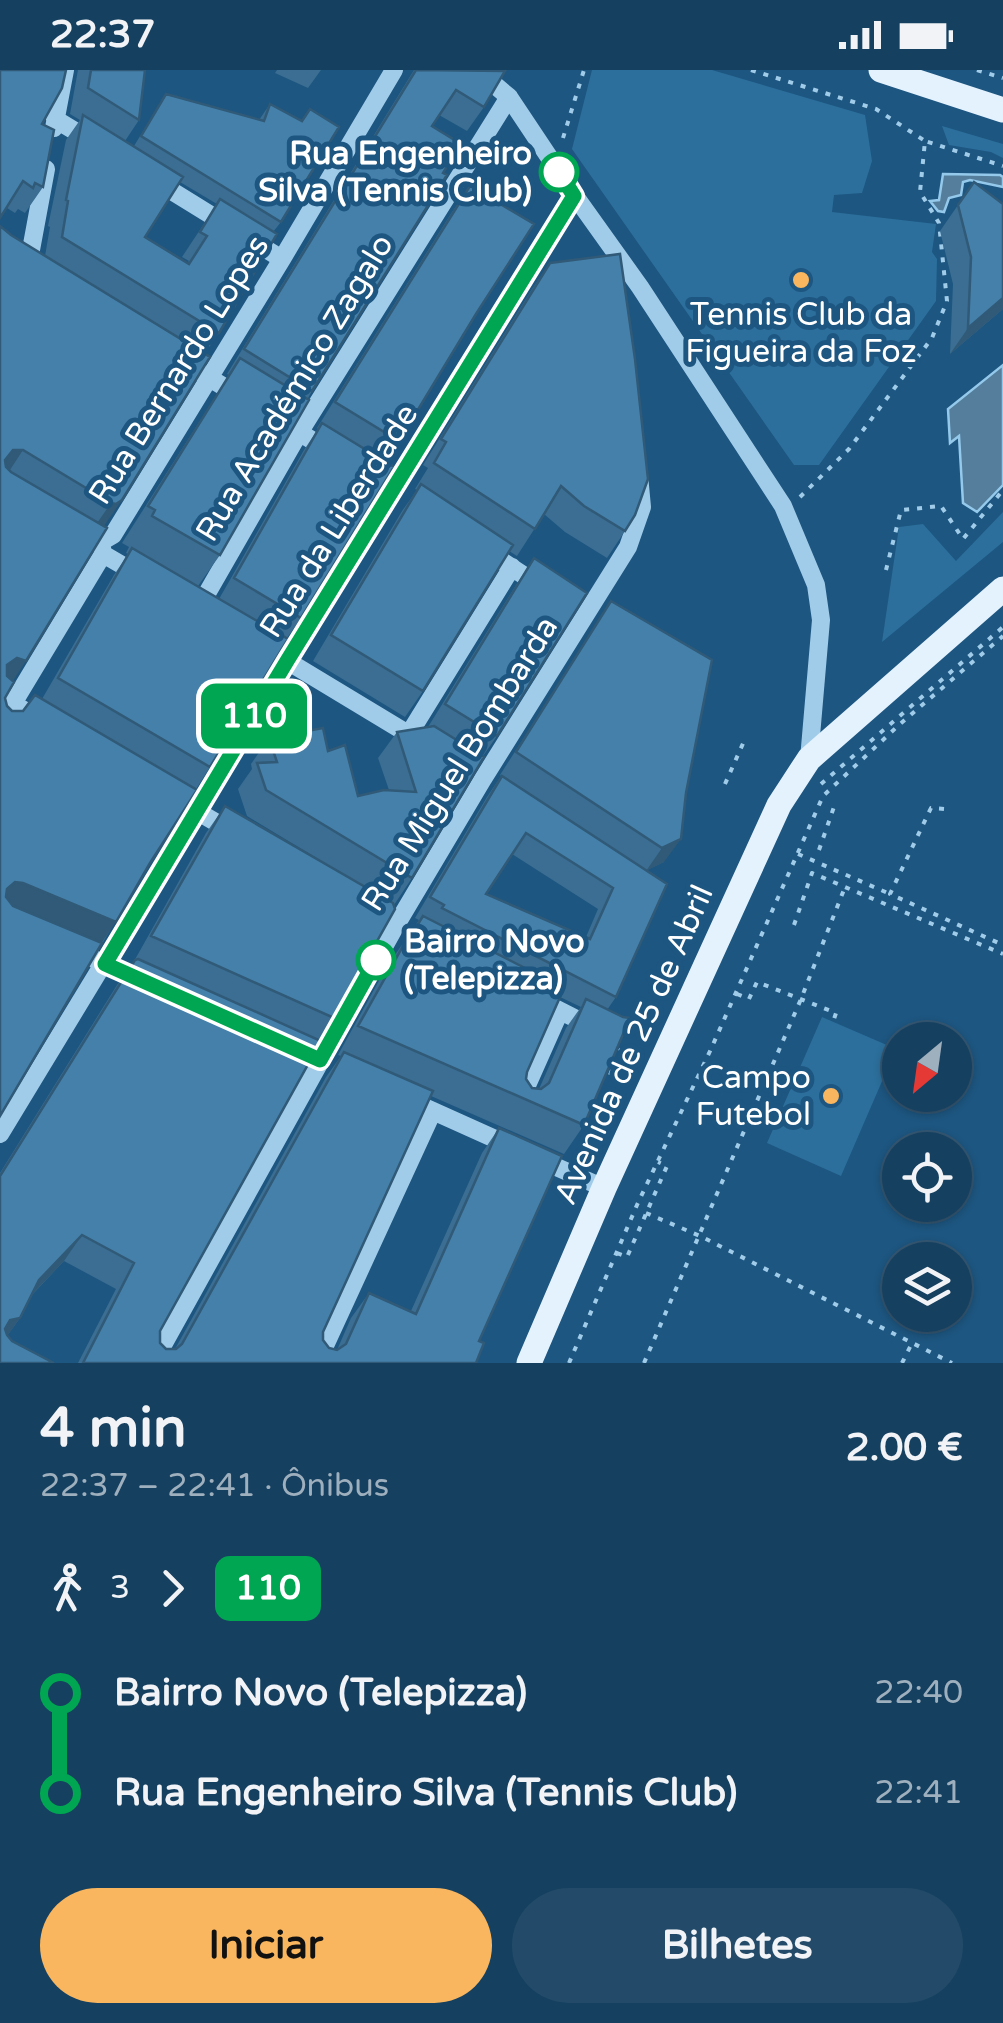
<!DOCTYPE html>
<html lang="pt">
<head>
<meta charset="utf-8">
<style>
  body { margin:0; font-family:"Varela Round",sans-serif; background:#234b69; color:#f1f3f6; height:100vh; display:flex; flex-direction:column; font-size:38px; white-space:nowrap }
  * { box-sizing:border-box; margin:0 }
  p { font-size:32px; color:#9eafbd }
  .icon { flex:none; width:55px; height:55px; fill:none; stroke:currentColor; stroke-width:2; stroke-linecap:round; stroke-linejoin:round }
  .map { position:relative; height:1293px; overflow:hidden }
  .side { display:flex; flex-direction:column; background:#164060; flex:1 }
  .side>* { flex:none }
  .badge { padding:0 20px; border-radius:15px; font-size:35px; line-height:65px }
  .needle { width:65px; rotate:209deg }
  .fabs { position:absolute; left:882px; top:952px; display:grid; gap:20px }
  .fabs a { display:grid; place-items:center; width:90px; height:90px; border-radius:50%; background:#164060; box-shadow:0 2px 8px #0004,0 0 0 2px #355975; font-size:50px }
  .map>.badge { position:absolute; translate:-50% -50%; box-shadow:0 0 0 5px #fff }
  .legs { display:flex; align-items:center; gap:15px; height:110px; padding:0 40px; font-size:32px }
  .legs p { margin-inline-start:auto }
  .summary { display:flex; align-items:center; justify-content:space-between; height:170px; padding:0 40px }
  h1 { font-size:55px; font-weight:800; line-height:75px }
  .action { display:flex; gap:20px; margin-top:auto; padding:20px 40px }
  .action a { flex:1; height:115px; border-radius:60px; background:#f9b65f; color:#111; font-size:40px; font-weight:800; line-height:115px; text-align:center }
  .action a+a { background:#234b69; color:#f1f3f6 }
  ul { padding:0 40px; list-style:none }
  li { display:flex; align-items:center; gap:35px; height:100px; font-size:38px }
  li i { display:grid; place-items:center; width:15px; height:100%; margin:0 12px; background:currentColor }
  li i::after { content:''; width:25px; height:25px; margin:-12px; border:8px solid; border-radius:50%; background:#164060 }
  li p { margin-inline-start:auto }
  li:first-child i { background:linear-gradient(#0000 50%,currentColor 0) }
  li:last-child i { background:linear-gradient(currentColor 50%,#0000 0) }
  .status { display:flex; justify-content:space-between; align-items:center; height:70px; padding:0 50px; background:#164060; direction:ltr }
  .status svg { height:28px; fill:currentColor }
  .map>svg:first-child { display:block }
  .green { fill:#2c6f9c }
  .water { fill:#547e9c; stroke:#94c9eb; stroke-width:2.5 }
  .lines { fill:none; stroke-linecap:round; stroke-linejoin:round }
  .path { stroke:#a1cce9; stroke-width:4; stroke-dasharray:5 8; stroke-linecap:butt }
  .minor { stroke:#a1cce9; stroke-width:18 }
  .major { stroke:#e4f2fe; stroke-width:25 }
  .wall { fill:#3b6e92; fill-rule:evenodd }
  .shaded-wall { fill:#305a77 }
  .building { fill:#4580aa; stroke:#305a77; stroke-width:2.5; fill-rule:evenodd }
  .line-1-casing { stroke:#fff; stroke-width:22 }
  .line-1 { stroke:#00a651; stroke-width:15 }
  .stop-1-dot { fill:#fff; stroke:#00a651; stroke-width:5 }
  .poi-dot { fill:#f9b65f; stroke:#1d5680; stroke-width:4 }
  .labels { text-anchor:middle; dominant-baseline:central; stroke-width:10; stroke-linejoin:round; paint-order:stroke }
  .stop-label { font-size:32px; font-weight:bold; fill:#fff; stroke:#1d5680; text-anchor:end }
  .poi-label { font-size:32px; fill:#fff; stroke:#1d5680 }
  .street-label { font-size:32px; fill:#fff; stroke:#1d5680 }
</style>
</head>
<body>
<div class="status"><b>22:37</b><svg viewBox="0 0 49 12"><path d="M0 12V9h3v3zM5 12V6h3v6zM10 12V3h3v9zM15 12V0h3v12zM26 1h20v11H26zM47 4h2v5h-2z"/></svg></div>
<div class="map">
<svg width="1003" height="1293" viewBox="0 0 1003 1293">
  <rect width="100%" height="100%" fill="#1d5680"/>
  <!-- green -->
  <path class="green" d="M 592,0 L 712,0 L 865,45 L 872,91 L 862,123 L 834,125 L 832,142 L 936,154 L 932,182 L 937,189 L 936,231 L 819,395 L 794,395 L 572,79 Z
    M 942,56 L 1003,74 L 1003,88 L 991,82 L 949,75 Z
    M 1003,442 L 1003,472 L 882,572 L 899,457 L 923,454 L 956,491 Z
    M 822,947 L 896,979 L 841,1106 L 767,1073 Z"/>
  <!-- water -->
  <path class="water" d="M 943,104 L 1000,105 L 1003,107 L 1003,117 L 970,110 L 963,112 L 961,125 L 949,128 L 944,142 L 938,141 L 930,131 L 939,130 Z
    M 1003,295 L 1003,415 L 977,442 L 963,433 L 959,366 L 950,373 L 948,339 Z"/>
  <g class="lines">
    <!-- path -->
    <path class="path" d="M 751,0 L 876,39 L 925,71
      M 977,0 L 1003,8
      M 563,68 L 584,0
      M 800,427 L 849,379 L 932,268 L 947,231 L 939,153 L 920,122 L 925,71 L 1003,96
      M 886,500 L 901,440 L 941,436 L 963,469 L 1003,420
      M 725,714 L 745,669
      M 821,714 L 1003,557
      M 944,739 L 931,738 L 890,824 L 1003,875
      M 819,780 L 835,734
      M 798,784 L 890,824
      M 794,855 L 812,803 L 1003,884
      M 737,924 L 749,929 L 757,912 L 836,943 L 833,952
      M 610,1005 L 621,979
      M 646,1143 L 700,1166 L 952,1293
      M 617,1183 L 627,1187 L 667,1096 L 658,1092
      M 569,1293 L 637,1135 L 711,979 L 823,726 L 900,654 L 1003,566
      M 644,1293 L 801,929 L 845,817
      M 902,1293 L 911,1275"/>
    <!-- minor -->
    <path class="minor" d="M 477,0 L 509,27 L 575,126 L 640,217 L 783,436 L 816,515 L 821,550 L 809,689
      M 55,49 L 93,72
      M 54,58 L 65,0
      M 154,110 L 282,189
      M 28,196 L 46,99
      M 180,290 L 239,326
      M 274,347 L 328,380
      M 101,472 L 103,484 L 139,505
      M 101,472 L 113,465 L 282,189 L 394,0
      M 485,480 L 543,518
      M 198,539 L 299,363 L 509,27
      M 279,586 L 423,673
      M 0,626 L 44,652
      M 0,655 L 103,484
      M 409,664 L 512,497
      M 166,723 L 234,763
      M 94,889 L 148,913
      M 537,929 L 594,958
      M 404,1028 L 513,1077
      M 520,1031 L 560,941
      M 0,1064 L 287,591 L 575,126
      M 536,1088 L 604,1118
      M 153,1293 L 395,857 L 483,709 L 628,477 L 642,437 L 639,405
      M 317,1293 L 433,1041"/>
    <!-- major -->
    <path class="major" d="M 881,0 L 1003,40
      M 529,1293 L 604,1118 L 779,735 L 809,689 L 1003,519"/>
  </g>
  <!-- wall -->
  <path class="wall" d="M 78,0 L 145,0 L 139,50 L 125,71 L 134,76 L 166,24 L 259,50 L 270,34 L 281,152 L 273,162 L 219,263 L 205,283 L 12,611 L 5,628 L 7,636 L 12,641 L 23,641 L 42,629 L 114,505 L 128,484 L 126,483 L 129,477 L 122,473 L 229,305 L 227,304 L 414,0 L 504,0 L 484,37 L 467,61 L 439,45 L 432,56 L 312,321 L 220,485 L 198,516 L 219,529 L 304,380 L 318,359 L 317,358 L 452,142 L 470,116 L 476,244 L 399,371 L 384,391 L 301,548 L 287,568 L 210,697 L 150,793 L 0,1046 L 11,165 L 45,186 L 50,157 L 48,156 L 66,70 L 80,50 L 70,44 ZM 180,112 L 217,134 L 182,187 L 189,191 L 187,193 L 145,167 Z
    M 277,0 L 321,0 L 308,18 L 275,3 Z
    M 42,54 L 43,117 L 25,143 L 18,139 L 15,143 L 7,138 Z
    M 974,112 L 1003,239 L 950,284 L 953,214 L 940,161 Z
    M 550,193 L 625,461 L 607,488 L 565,462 L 544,444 L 517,486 L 509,481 L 423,621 L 405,647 L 313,591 L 402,441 L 417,420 L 415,419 L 428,398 L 423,395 L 532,219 Z
    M 534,488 L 497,666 L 483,686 L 412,808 L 394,835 L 334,948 L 319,970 L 160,1261 L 160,1273 L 166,1279 L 175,1279 L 326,1007 L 341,986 L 338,985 L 386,898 L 419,850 L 415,848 L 487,727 L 501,706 L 500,705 L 611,531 L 664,792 L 647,800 L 616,927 L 607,940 L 584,1055 L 564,1084 L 431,1026 L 323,1262 L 323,1270 L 329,1278 L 337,1280 L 351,1248 L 369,1223 L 411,1241 L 482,1083 L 499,1058 L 476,1293 L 78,1293 L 116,1219 L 64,1191 L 32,1225 L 20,1248 L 7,1266 L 0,1293 L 0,1103 L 117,915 L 133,893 L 206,763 L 225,736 L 356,812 L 247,746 L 238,719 L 252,699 L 251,694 L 269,668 L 328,681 L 358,726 L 389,720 L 378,688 L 397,662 L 428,657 L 516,515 ZM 512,784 L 598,839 L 586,867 L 486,824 ZM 560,927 L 581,937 L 566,958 L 539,1019 L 532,1018 L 526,1009 L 527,1002 Z"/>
  <!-- shaded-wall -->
  <path class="shaded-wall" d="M 1003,228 L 1003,239 L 950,284 L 968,258 Z
    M 13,380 L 23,380 L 6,406 L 0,398 Z
    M 122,430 L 104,456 L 93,459 L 111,433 Z
    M 17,588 L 26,591 L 9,617 L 0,614 L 7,595 Z
    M 681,769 L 664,792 L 646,801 L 662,778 Z
    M 15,812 L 23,813 L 116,852 L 98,878 L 5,838 L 7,819 Z
    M 82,1165 L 64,1191 L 21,1236 L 39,1210 Z
    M 20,1248 L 2,1273 L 0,1264 L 10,1250 Z"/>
  <!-- building -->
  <path class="building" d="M 0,0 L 66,0 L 62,18 L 42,54 L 54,60 L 43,117 L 35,113 L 33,118 L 23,111 L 0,148 Z
    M 91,0 L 145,0 L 139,50 L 88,18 Z
    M 416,0 L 505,1 L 484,37 L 456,20 L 432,56 L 461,74 L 443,103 L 447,105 L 312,321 L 244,279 Z
    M 166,24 L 264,51 L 270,34 L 302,51 L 310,39 L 339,57 L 281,152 L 141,66 Z
    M 83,45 L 183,107 L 145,167 L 189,194 L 207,166 L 200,162 L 220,129 L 277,164 L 219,263 L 62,167 L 68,131 L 66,130 Z
    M 974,112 L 1003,134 L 1003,228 L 968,258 L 971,187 L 958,135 Z
    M 470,116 L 534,154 L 476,244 L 399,371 L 335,332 Z
    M 0,156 L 11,165 L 210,287 L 122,430 L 116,434 L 111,433 L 23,380 L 13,380 L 5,390 L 6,397 L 11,402 L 107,458 L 26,591 L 17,588 L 7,595 L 7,606 L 14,612 L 5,628 L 7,636 L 12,641 L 23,641 L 35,625 L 197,720 L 150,793 L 116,852 L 23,813 L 15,812 L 7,819 L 6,827 L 13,836 L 102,873 L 0,1046 Z
    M 620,184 L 635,289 L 648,409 L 635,445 L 625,461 L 584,436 L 561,416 L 535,459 L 434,393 L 446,372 L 441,369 L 550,193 Z
    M 240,288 L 309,330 L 220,485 L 152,446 L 155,440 L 148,436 Z
    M 322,353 L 394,397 L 301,548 L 234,508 Z
    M 421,414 L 513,475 L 423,621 L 331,565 Z
    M 132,478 L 288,569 L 210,697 L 58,608 Z
    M 534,488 L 587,523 L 497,666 L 445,634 Z
    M 611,531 L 712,590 L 686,723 L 681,769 L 662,778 L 516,682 Z
    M 434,656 L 484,687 L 412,808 L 266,720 L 257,693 L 277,692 L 269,668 L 323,658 L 328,681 L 345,675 L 358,726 L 384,720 L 416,722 L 397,662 Z
    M 502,706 L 667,814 L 616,927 L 442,838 L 444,835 L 430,827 ZM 526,763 L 613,818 L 590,869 L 486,824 Z
    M 225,736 L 393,833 L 395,839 L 334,948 L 151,866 Z
    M 423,846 L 564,918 L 527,1002 L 526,1009 L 532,1018 L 541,1019 L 549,1013 L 586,929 L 623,947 L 630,948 L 584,1055 L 358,956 L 407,869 L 407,872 Z
    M 138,889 L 321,971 L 160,1261 L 160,1273 L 166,1279 L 176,1279 L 182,1274 L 344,982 L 433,1021 L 323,1262 L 323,1270 L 329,1278 L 337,1280 L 346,1274 L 369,1223 L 416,1244 L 499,1058 L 562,1086 L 479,1271 L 484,1273 L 476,1293 L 83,1293 L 134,1193 L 82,1165 L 39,1210 L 20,1248 L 10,1250 L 5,1259 L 7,1265 L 12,1271 L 54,1293 L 0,1293 L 0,1106 L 135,890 Z"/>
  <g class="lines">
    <!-- line-1 casing -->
    <g class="line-1-casing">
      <path id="line-1" d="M 376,890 L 320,990 L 105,894 L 287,591 L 574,126 L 559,102"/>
    </g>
    <!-- line-1 -->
    <use href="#line-1" class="line-1"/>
  </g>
  <!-- markers -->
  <g class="stop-1-dot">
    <circle cx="559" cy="102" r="18"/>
    <circle cx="376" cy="890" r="18"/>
  </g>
  <g class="poi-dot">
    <circle cx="801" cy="210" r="10"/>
    <circle cx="831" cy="1026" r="10"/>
  </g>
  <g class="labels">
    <!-- stop labels -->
    <g class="stop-label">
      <text x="532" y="84">Rua Engenheiro<tspan x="532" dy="37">Silva (Tennis Club)</tspan></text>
      <text x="404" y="872" text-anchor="start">Bairro Novo<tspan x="404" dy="37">(Telepizza)</tspan></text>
    </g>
    <!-- poi labels -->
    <g class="poi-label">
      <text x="801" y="245">Tennis Club da<tspan x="801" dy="37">Figueira da Foz</tspan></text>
      <text x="811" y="1008" text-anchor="end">Campo<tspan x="811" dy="37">Futebol</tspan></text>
    </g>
    <!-- street labels -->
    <g class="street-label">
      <text transform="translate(179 300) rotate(-58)">Rua Bernardo Lopes</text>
      <text transform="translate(295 318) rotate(-59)">Rua Académico Zagalo</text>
      <text transform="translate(339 451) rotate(-58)">Rua da Liberdade</text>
      <text transform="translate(460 694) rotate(-58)">Rua Miguel Bombarda</text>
      <text transform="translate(634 975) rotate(-66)">Avenida de 25 de Abril</text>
    </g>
  </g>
</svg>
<div class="fabs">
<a><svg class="needle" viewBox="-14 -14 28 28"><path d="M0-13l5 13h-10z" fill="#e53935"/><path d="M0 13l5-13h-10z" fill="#9eafbd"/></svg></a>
<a><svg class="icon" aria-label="locate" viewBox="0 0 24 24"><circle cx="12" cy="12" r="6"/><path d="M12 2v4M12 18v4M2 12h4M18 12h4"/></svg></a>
<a><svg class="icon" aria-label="layers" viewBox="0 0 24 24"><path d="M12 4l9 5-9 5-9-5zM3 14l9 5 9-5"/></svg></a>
</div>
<b class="badge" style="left:254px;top:646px;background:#00a651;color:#fff">110</b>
</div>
<section class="side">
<div class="summary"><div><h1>4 min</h1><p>22:37 – 22:41 · Ônibus</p></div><b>2.00 €</b></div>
<div class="legs"><svg class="icon" aria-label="walk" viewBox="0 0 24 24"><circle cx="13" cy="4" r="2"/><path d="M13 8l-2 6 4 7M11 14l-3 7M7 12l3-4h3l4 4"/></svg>3<svg class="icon" aria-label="forward" viewBox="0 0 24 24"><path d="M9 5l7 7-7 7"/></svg><b class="badge" style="background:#00a651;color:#fff">110</b></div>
<ul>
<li><i style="color:#00a651"></i><b>Bairro Novo (Telepizza)</b><p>22:40</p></li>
<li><i style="color:#00a651"></i><b>Rua Engenheiro Silva (Tennis Club)</b><p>22:41</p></li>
</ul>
<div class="action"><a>Iniciar</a><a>Bilhetes</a></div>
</section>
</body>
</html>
